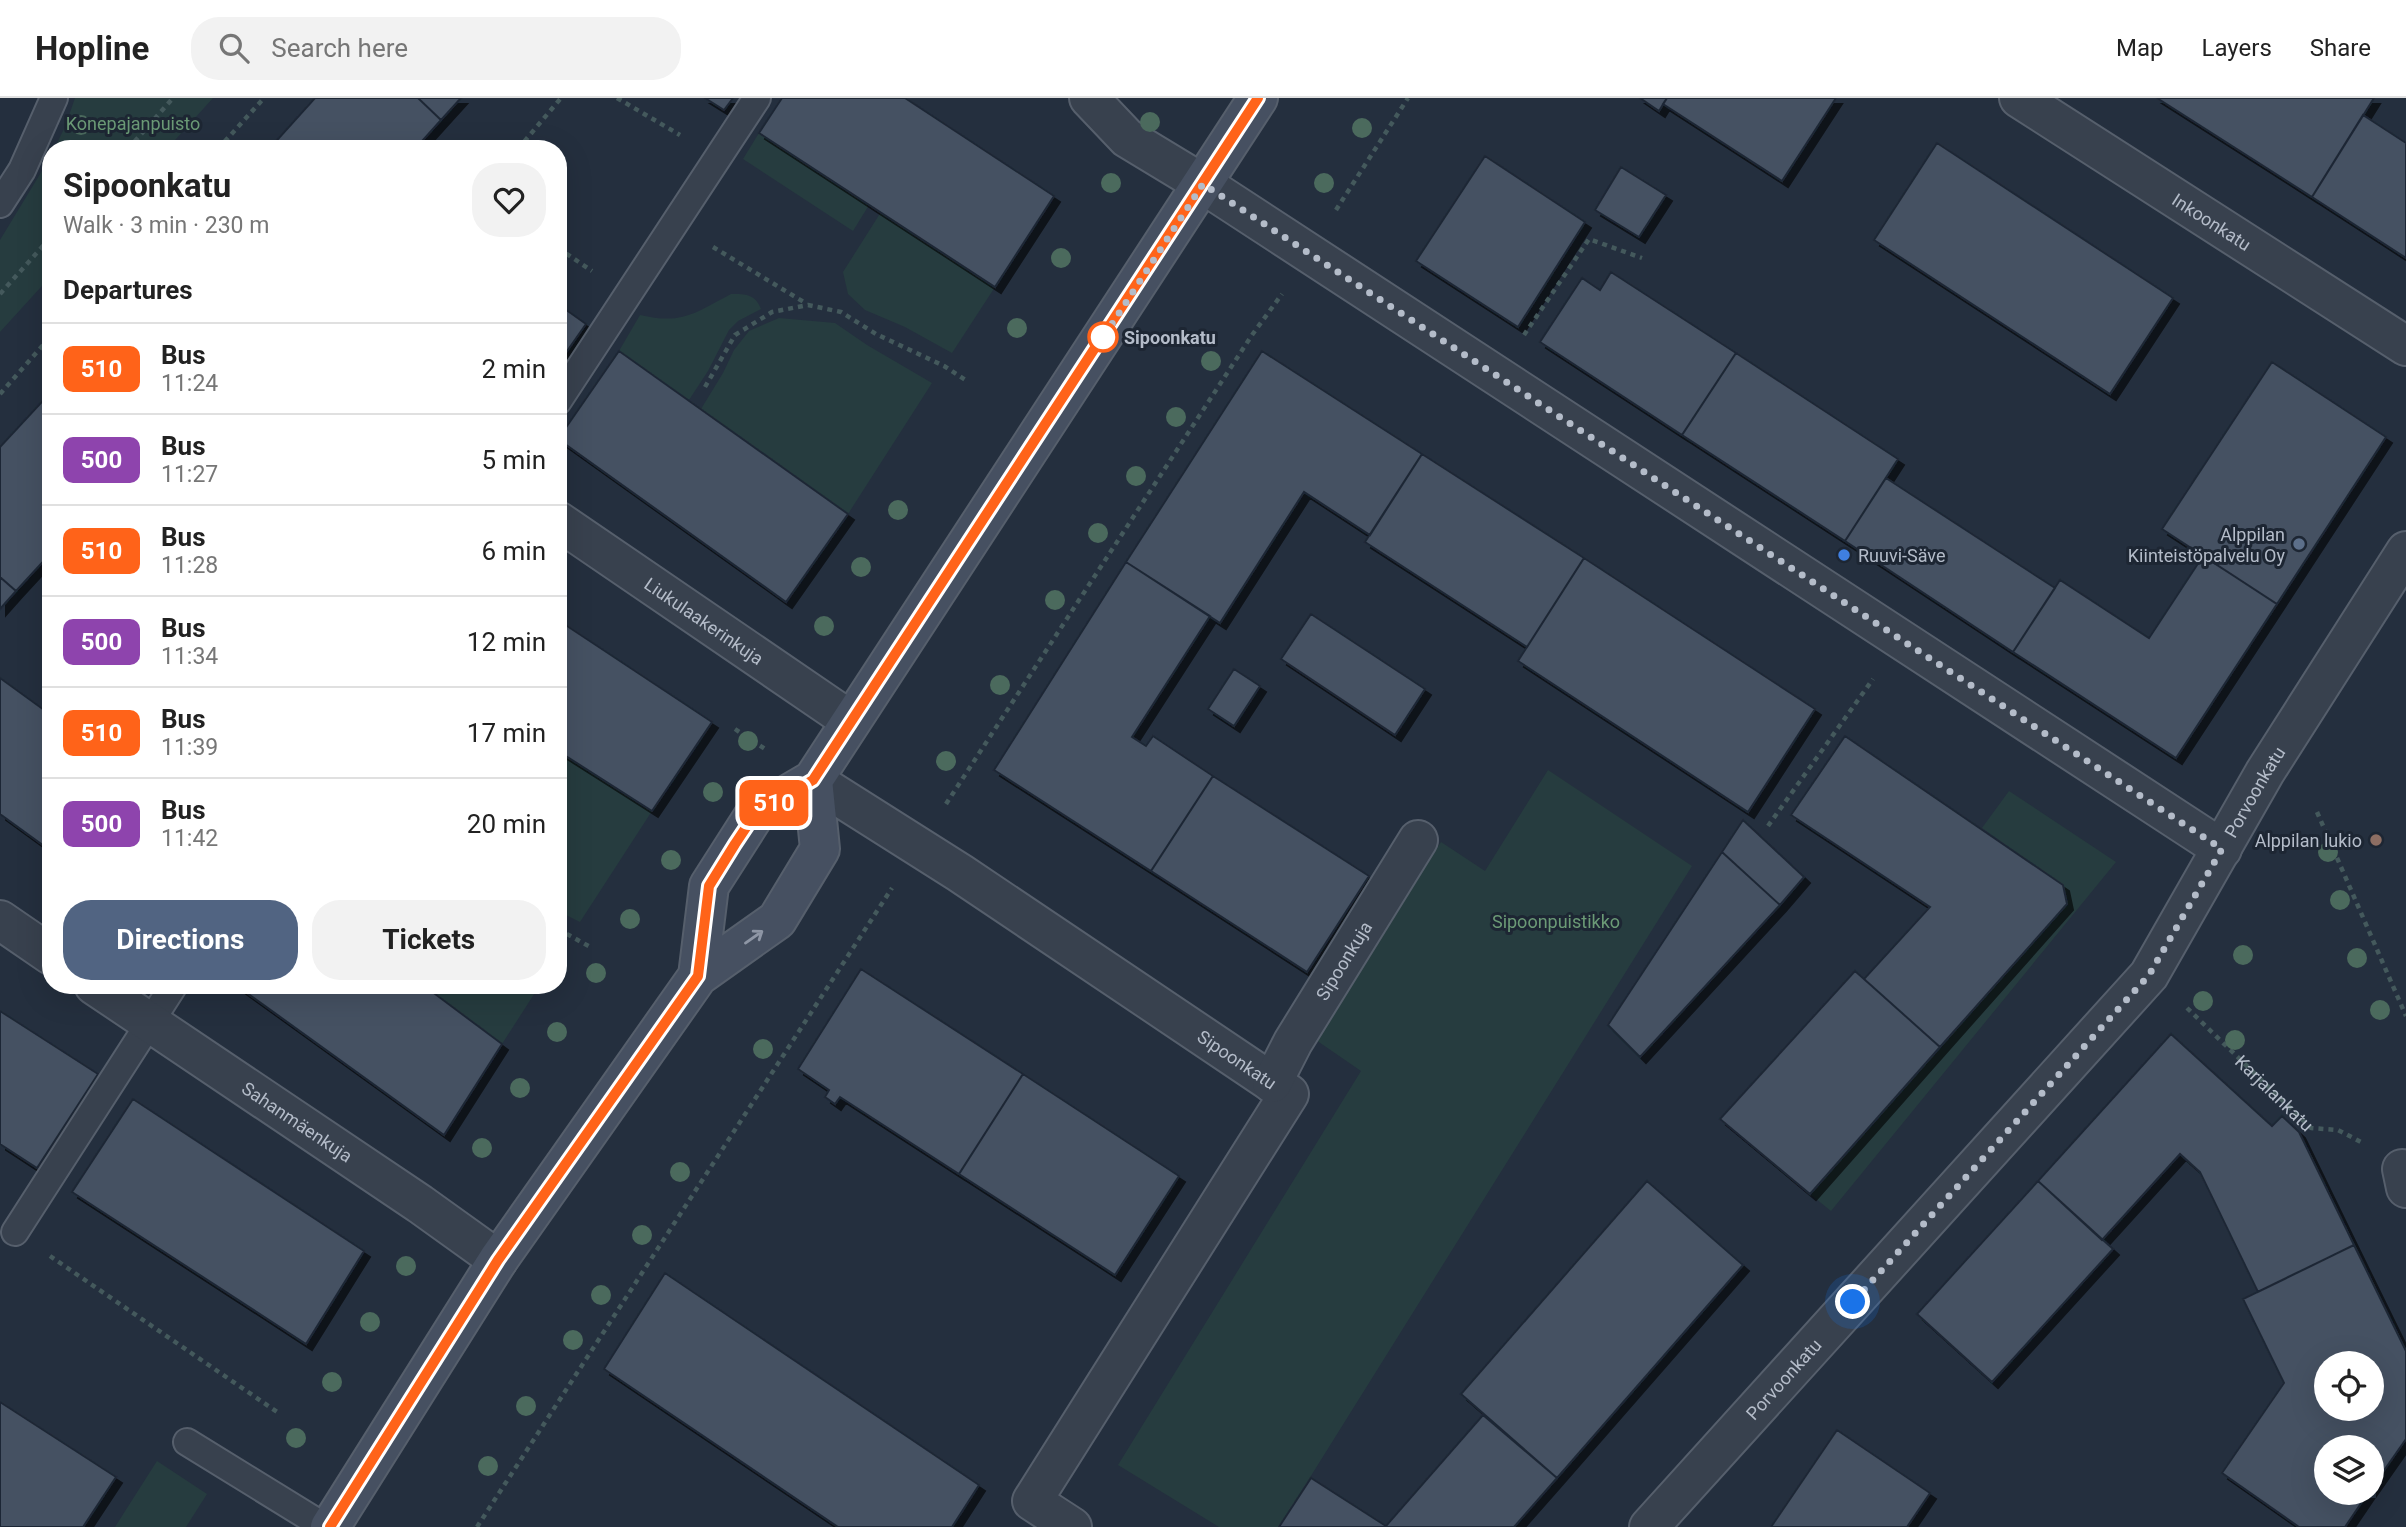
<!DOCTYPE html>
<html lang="en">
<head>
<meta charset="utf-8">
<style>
  body { margin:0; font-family:Roboto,sans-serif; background:#f2f2f2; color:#222; height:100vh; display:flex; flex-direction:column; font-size:26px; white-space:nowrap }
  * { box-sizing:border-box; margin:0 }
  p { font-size:23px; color:#767676 }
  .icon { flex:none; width:38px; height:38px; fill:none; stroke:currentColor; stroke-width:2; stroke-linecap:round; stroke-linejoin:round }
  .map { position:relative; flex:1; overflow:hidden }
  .side { position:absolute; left:42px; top:42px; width:525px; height:854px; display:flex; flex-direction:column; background:#fff; border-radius:28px; box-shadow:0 7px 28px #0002 }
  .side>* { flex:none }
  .badge { padding:0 14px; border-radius:10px; font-size:24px; line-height:46px }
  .buttons { position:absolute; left:2314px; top:1253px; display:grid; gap:14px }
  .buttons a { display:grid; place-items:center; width:70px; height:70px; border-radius:50%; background:#fff; box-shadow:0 7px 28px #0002; font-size:35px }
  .you { position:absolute; width:35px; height:35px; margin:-18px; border:5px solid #fff; border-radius:50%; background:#1a73e8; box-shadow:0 0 0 10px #1a73e833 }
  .map>.badge { position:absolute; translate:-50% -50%; box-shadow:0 0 0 4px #fff }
  h2 { padding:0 21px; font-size:26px; line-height:63px }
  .round { display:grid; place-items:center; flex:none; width:74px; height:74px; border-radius:28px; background:#f2f2f2 }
  .summary { display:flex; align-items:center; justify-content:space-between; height:119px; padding:0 21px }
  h1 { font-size:33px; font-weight:700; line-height:52px }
  .primary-button { display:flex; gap:14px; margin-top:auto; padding:14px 21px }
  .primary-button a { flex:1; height:80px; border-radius:28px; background:#516482; color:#fff; font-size:28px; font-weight:700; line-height:80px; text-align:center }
  .primary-button a+a { background:#f2f2f2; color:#222 }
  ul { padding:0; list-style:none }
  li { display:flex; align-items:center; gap:21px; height:91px; padding:0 21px; border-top:2px solid #e0e0e0 }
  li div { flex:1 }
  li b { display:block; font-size:26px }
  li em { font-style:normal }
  li .badge { min-width:77px; font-weight:700; text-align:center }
  header { display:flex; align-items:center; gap:42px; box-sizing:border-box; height:98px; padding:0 35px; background:#fff; border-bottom:2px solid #e0e0e0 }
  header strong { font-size:33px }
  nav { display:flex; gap:38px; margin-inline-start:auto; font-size:24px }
  .search { width:490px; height:63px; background:#f2f2f2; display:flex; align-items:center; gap:18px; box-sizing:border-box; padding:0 24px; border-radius:28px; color:#767676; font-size:26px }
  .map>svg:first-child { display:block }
  .green { fill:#263c3f }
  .building { fill:#455162; stroke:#1f2835; stroke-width:2; fill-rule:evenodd; filter:url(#shadow) }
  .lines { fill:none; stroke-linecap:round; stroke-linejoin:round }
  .service-casing { stroke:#565f6c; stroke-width:30 }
  .pedestrian-casing { stroke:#565f6c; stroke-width:42 }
  .minor-casing { stroke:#565f6c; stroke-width:42 }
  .secondary-casing { stroke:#565f6c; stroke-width:42 }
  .path { stroke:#44595c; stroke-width:4.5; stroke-dasharray:5 5; stroke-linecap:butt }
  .service { stroke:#38414e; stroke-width:26 }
  .pedestrian { stroke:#38414e; stroke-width:38 }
  .minor { stroke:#38414e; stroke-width:38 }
  .secondary { stroke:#465061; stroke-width:38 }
  .tree { fill:#4b6a5d }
  .oneway { stroke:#8e96a5 }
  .line-casing { stroke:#fff; stroke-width:16 }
  .line { stroke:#ff6319; stroke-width:10 }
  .walk { stroke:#b4bcc9; stroke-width:7; stroke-dasharray:0 12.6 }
  .stop-dot { fill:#fff; stroke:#ff6319; stroke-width:3.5 }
  .service-dot { fill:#5c6f8a; stroke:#1d2633; stroke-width:2.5 }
  .shop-dot { fill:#3f7fe0; stroke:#1d2633; stroke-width:2.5 }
  .education-dot { fill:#8d6e63; stroke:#1d2633; stroke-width:2.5 }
  .labels { text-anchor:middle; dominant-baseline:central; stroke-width:6; stroke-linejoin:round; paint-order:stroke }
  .park-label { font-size:18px; fill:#6b9a76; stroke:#1d2633 }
  .street-label { font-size:18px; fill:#b4bcc9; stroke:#1d2633 }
  .stop-label { font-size:18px; font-weight:bold; fill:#b4bcc9; stroke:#1d2633; text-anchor:start }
  .poi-label { font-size:18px; fill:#b4bcc9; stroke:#1d2633; text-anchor:end }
</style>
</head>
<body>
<header>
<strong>Hopline</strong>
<div class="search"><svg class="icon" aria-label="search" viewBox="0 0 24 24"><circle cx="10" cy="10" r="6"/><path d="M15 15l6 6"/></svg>Search here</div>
<nav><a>Map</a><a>Layers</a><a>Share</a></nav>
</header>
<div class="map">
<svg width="2406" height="1429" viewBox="0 0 2406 1429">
  <defs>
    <filter id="shadow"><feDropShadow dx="6" dy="6" stdDeviation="0" flood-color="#0009"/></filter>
  </defs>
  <rect width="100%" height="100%" fill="#242f3e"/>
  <!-- green -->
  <path class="green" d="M 75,0 L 213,0 L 167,51 L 54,51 L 65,29 Z
    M 759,35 L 869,107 L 853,133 L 743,61 Z
    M 51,58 L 51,178 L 0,234 L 0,142 Z
    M 881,114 L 995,189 L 952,255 L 905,229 L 865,212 L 848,196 L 843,174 Z
    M 731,196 C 746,196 755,196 761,211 L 738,223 L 729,232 L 708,273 L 689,302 L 619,253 L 640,217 C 682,227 695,215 731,196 Z
    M 779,220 L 835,225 L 867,247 L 932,285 L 848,416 L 701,311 L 723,275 L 734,252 L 749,233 Z
    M 558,653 L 652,713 L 580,824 L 558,813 Z
    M 1548,672 L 1692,768 L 1279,1429 L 1219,1429 L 1118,1367 L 1361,973 L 1313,940 L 1441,744 L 1485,773 Z
    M 2009,693 L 2116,764 L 1831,1113 L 1810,1096 L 2067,806 L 2062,787 L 1982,730 Z
    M 432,887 L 540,887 L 502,946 L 429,892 Z
    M 157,1363 L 207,1396 L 186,1429 L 115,1429 Z"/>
  <!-- building -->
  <path class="building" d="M 315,0 L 418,0 L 441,22 L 415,51 L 269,51 Z
    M 418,0 L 461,0 L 441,22 Z
    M 705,0 L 733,0 L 724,12 Z
    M 782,0 L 905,0 L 1054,98 L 995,189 L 759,35 Z
    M 1640,0 L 1667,0 L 1659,13 Z
    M 1667,0 L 1836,0 L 1782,83 L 1663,6 Z
    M 2157,0 L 2374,0 L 2312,99 Z
    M 2363,17 L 2406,45 L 2406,160 L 2312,99 Z
    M 1937,45 L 2173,200 L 2110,296 L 1874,142 Z
    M 1485,58 L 1585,124 L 1518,229 L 1416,163 Z
    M 1621,69 L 1666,97 L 1639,139 L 1595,112 Z
    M 1611,174 L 1736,255 L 1682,337 L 1540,244 L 1582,180 L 1600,192 Z
    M 558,206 L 586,226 L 558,266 Z
    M 619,253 L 848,416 L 786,504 L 558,341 Z
    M 1262,253 L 1422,356 L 1370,437 L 1304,394 L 1220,525 L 1126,464 Z
    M 1736,255 L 1898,361 L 1845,443 L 1682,337 Z
    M 2272,264 L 2386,339 L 2277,506 L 2162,431 Z
    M 51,294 L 51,455 L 16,493 L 0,479 L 0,349 Z
    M 1422,356 L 1584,460 L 1527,549 L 1365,444 Z
    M 1886,380 L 2055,490 L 2013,554 L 1845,443 Z
    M 2203,458 L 2277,506 L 2176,660 L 2013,554 L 2060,482 L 2149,540 Z
    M 1584,460 L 1815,611 L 1748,714 L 1518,563 Z
    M 1126,464 L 1210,518 L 1132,639 L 1146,648 L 1153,638 L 1213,678 L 1151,773 L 994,672 Z
    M 0,479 L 16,493 L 0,511 Z
    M 1311,516 L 1425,591 L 1395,637 L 1281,561 Z
    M 558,522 L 712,624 L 652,713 L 558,653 Z
    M 1234,571 L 1260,588 L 1234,628 L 1208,611 Z
    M 0,580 L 51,617 L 51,753 L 0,716 Z
    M 1845,638 L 2063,787 L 2067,806 L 1940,949 L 1864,881 L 1930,809 L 1791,717 Z
    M 1213,678 L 1369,778 L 1307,874 L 1151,773 Z
    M 1743,722 L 1804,779 L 1780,807 L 1722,754 Z
    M 1722,754 L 1780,807 L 1640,959 L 1608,927 Z
    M 861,871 L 1023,976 L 959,1076 L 840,999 L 835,1006 L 825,999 L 829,992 L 798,971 Z
    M 1855,873 L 1940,949 L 1810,1096 L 1720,1021 Z
    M 236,887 L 423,887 L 502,946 L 444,1037 Z
    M 0,913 L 98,976 L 37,1070 L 0,1046 Z
    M 2171,936 L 2272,1028 L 2282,1018 L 2299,1034 L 2354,1147 L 2258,1194 L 2200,1074 L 2180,1056 L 2102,1142 L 2038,1083 Z
    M 1023,976 L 1179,1078 L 1115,1177 L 959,1076 Z
    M 133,1001 L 364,1153 L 306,1246 L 72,1094 Z
    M 1647,1083 L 1743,1167 L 1557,1380 L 1461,1296 Z
    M 2038,1083 L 2113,1151 L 1992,1284 L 1917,1216 Z
    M 2354,1147 L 2406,1253 L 2406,1341 L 2371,1391 L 2371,1349 L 2326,1349 L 2326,1395 L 2368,1395 L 2345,1429 L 2299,1429 L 2222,1375 L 2284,1285 L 2243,1201 ZM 2326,1265 L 2371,1265 L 2371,1311 L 2326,1311 Z
    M 665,1175 L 979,1387 L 952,1429 L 838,1429 L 604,1271 Z
    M 0,1304 L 116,1379 L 83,1429 L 0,1429 Z
    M 1483,1317 L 1557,1380 L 1514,1429 L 1279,1429 L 1311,1380 L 1386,1428 Z
    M 1837,1332 L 1930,1395 L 1907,1429 L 1771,1429 Z"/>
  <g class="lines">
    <!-- service casing -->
    <g class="service-casing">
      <path id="service" d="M 0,106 L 22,72 L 54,0
        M 558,303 L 757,0
        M 15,1134 L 174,887
        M 187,1344 L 325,1429"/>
    </g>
    <!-- pedestrian casing -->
    <g class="pedestrian-casing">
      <g id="pedestrian">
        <path d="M 1089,0 L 1127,40 L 1203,86"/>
        <path id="s2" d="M 558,423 L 851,623"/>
        <path d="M 0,822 L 51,857"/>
        <path id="s3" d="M 94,887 L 420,1106 L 498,1162"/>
      </g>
    </g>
    <!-- minor casing -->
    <g class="minor-casing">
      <g id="minor">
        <path id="s4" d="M 2019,0 L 2406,248"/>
        <path d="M 1203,86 L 2222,751"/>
        <path id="s5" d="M 813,682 L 960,775 L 1289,996 L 1032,1403 L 1072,1429"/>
        <path id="s6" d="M 1272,985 L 1293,944 L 1418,742"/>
        <path d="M 2402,1071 L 2406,1090"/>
        <path id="s7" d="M 1649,1429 L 2149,877 L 2265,674 L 2406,453"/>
      </g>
    </g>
    <!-- secondary casing -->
    <g class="secondary-casing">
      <path id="secondary" d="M 698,878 L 709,788 L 755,716 L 813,682 L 1258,0
        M 330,1429 L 498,1162 L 698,878 L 777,822 L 820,751 L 813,682"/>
    </g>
    <!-- path -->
    <g class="path">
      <path d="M 617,0 L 680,37"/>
      <path d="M 128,51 L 173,0"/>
      <path d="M 218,51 L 264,0"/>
      <path d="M 518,51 L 561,0"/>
      <path d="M 1336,112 L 1408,0"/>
      <path d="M 713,149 L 807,206"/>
      <path d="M 558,150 L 592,173"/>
      <path d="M 0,196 L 51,139"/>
      <path d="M 1524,237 L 1589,141 L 1642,160"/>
      <path d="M 705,289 L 735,237 L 772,214 L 808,207 L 841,214 L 876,236 L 944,268 L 967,283"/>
      <path d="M 0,296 L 51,238"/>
      <path d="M 735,631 L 765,651"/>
      <path d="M 946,706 L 1252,237 L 1282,196"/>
      <path d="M 2317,714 L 2406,918"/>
      <path d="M 1768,728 L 1873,581"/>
      <path d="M 558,831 L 592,850"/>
      <path id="s1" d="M 2187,910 L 2311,1030 L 2338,1032 L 2361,1044"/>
      <path d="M 50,1158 L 280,1316"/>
      <path d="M 477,1429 L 892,790"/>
    </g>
    <!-- service -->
    <use href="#service" class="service"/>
    <!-- pedestrian -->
    <use href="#pedestrian" class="pedestrian"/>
    <!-- minor -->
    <use href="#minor" class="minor"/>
    <!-- secondary -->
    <use href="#secondary" class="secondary"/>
  </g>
  <!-- trees -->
  <g class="tree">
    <circle cx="1150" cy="24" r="10"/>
    <circle cx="81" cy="27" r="10"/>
    <circle cx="1362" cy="30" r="10"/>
    <circle cx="1111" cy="85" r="10"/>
    <circle cx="1324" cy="85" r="10"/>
    <circle cx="1061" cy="160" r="10"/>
    <circle cx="1017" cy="230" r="10"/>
    <circle cx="1211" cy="263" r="10"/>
    <circle cx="1176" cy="319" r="10"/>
    <circle cx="1136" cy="378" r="10"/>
    <circle cx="898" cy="412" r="10"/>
    <circle cx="1098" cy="435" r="10"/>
    <circle cx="861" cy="469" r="10"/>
    <circle cx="1055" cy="502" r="10"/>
    <circle cx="824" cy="528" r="10"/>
    <circle cx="1000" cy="587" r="10"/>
    <circle cx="748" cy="643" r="10"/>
    <circle cx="946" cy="663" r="10"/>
    <circle cx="713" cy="694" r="10"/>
    <circle cx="2328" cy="754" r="10"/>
    <circle cx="671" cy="762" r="10"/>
    <circle cx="2340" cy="802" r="10"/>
    <circle cx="630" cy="821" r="10"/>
    <circle cx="2243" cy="857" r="10"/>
    <circle cx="2357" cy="860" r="10"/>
    <circle cx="596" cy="875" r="10"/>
    <circle cx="2203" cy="903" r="10"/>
    <circle cx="2380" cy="912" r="10"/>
    <circle cx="557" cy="934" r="10"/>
    <circle cx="2235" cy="942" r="10"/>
    <circle cx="763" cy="951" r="10"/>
    <circle cx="520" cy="990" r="10"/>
    <circle cx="482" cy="1050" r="10"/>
    <circle cx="680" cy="1074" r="10"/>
    <circle cx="642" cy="1137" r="10"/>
    <circle cx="406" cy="1168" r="10"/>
    <circle cx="601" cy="1197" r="10"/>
    <circle cx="370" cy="1224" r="10"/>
    <circle cx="573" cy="1242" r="10"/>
    <circle cx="332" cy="1284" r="10"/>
    <circle cx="526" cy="1308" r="10"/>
    <circle cx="296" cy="1340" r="10"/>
    <circle cx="488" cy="1368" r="10"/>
  </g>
  <!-- one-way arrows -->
  <defs><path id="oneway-shaft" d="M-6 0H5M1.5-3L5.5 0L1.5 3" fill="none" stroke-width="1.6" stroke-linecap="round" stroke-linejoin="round" transform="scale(1.75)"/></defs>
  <use class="oneway" href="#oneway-shaft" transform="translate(754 839) rotate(-35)"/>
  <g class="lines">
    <!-- line casing -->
    <g class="line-casing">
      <path id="line" d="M 330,1429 L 498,1162 L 698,878 L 709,788 L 735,746 L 755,716 L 813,682 L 1258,0"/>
    </g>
    <!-- line -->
    <use href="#line" class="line"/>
    <!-- walk -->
    <path class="walk" d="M 1103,239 L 1101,243 L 1203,86 L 2222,751 L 2149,877 L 1853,1204"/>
  </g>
  <!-- markers -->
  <circle class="stop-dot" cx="1103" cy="239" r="14"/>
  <circle class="service-dot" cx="2299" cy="446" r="7"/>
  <circle class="shop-dot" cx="1844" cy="457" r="7"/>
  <circle class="education-dot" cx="2376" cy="742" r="7"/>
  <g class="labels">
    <!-- park labels -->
    <g class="park-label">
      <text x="133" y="25">Konepajanpuisto</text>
      <text x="1556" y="823">Sipoonpuistikko</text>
    </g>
    <!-- street labels -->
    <g class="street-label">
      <text stroke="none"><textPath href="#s4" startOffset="229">Inkoonkatu</textPath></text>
      <text stroke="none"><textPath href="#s2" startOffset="177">Liukulaakerinkuja</textPath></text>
      <text stroke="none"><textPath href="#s7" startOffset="956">Porvoonkatu</textPath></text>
      <text stroke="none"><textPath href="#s6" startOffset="142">Sipoonkuja</textPath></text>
      <text stroke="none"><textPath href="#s5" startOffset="508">Sipoonkatu</textPath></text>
      <text stroke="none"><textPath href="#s1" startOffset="122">Karjalankatu</textPath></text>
      <text stroke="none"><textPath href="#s3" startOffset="245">Sahanmäenkuja</textPath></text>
      <text stroke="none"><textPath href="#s7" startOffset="200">Porvoonkatu</textPath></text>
    </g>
    <!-- stop labels -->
    <g class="stop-label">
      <text x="1124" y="239">Sipoonkatu</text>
    </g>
    <!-- poi labels -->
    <g class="poi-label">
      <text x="2285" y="436">Alppilan<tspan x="2285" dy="21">Kiinteistöpalvelu Oy</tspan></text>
      <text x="1858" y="457" text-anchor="start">Ruuvi-Säve</text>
      <text x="2362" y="742">Alppilan lukio</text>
    </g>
  </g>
</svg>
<div class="buttons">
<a><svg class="icon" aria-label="locate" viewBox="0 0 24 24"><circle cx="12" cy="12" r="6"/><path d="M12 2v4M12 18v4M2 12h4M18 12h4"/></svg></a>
<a><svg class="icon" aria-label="layers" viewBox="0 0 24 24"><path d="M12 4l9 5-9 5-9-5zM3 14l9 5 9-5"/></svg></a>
</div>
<div class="you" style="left:1853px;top:1204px"></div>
<b class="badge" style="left:774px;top:705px;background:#ff6319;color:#fff">510</b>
<section class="side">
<div class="summary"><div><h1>Sipoonkatu</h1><p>Walk · 3 min · 230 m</p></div><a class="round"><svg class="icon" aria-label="heart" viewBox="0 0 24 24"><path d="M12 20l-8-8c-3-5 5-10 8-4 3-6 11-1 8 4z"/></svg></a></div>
<h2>Departures</h2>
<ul>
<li><span class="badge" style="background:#ff6319;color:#fff">510</span><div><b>Bus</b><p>11:24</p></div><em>2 min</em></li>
<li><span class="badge" style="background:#8e44ad;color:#fff">500</span><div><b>Bus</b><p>11:27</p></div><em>5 min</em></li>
<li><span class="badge" style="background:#ff6319;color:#fff">510</span><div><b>Bus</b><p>11:28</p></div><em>6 min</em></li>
<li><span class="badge" style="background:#8e44ad;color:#fff">500</span><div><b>Bus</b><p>11:34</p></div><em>12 min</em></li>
<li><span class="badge" style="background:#ff6319;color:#fff">510</span><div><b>Bus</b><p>11:39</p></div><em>17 min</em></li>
<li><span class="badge" style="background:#8e44ad;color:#fff">500</span><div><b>Bus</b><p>11:42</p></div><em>20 min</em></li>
</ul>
<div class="primary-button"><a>Directions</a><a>Tickets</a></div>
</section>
</div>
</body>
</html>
